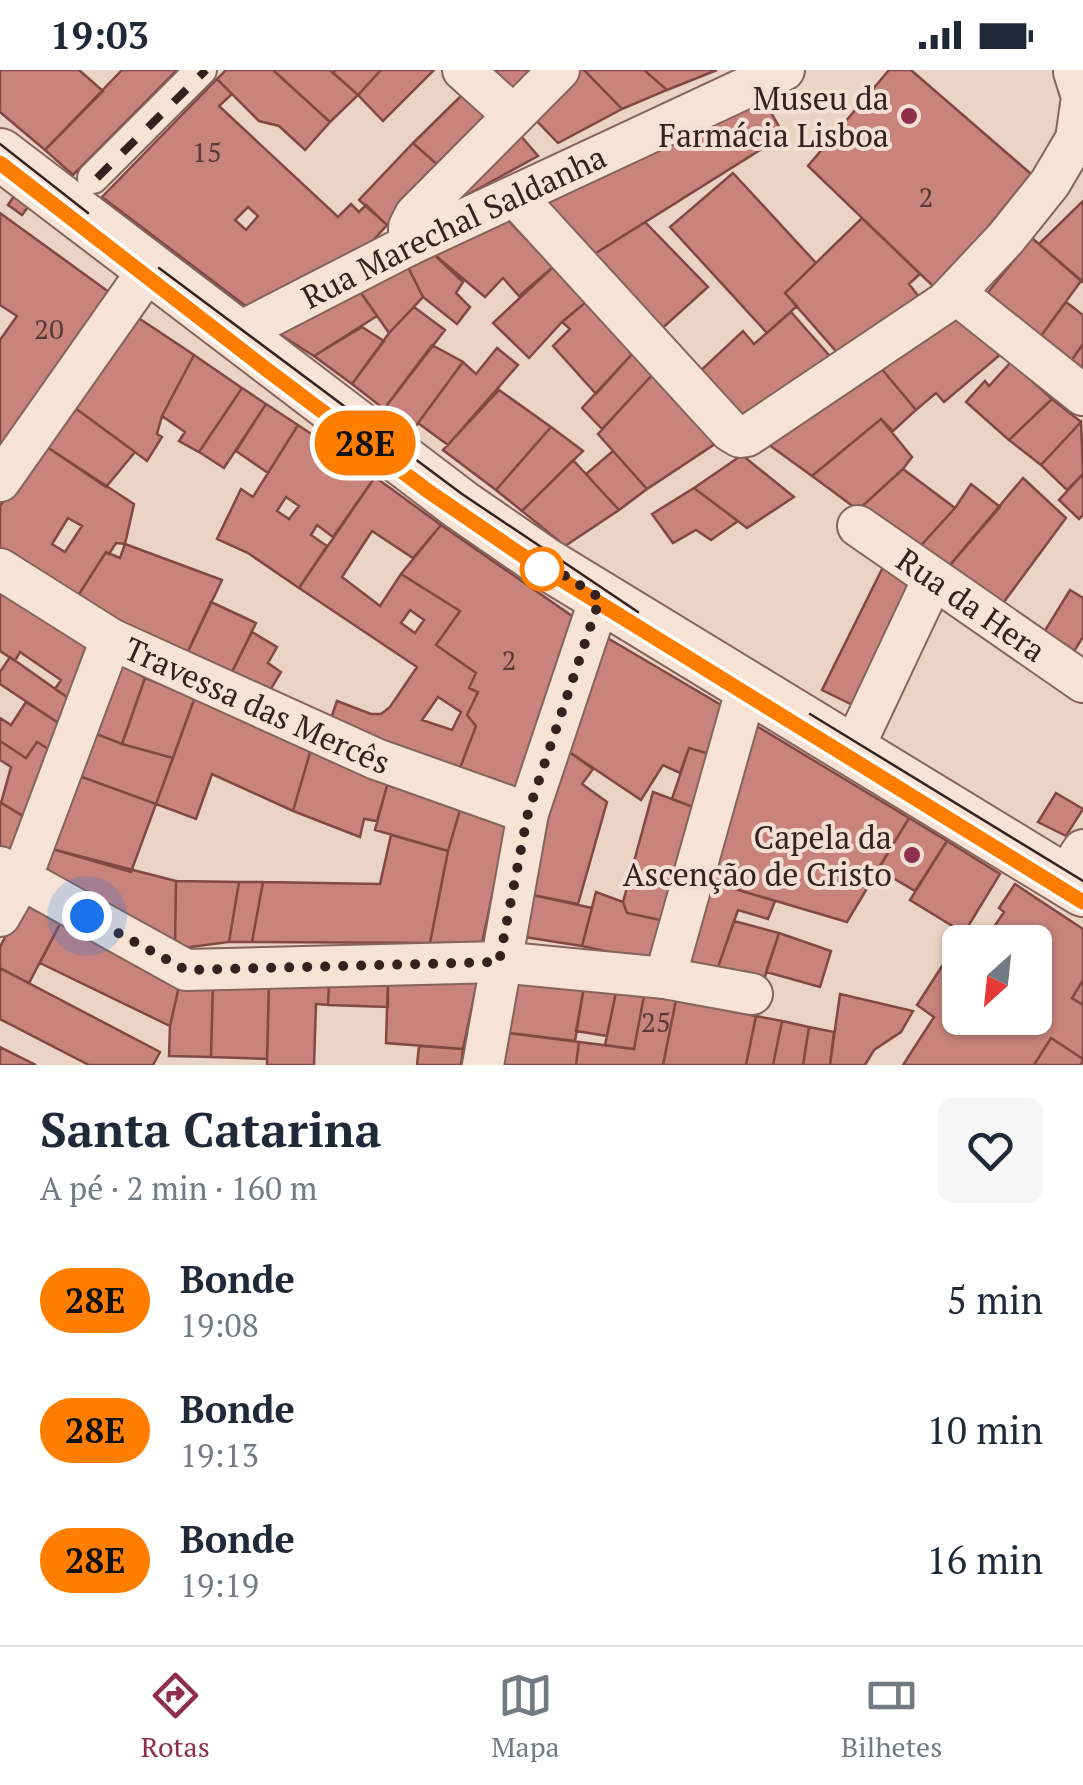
<!DOCTYPE html>
<html lang="pt">
<head>
<meta charset="utf-8">
<style>
  body { margin:0; font-family:"PT Serif",serif; background:#f6f6f7; color:#1f2937; height:100vh; display:flex; flex-direction:column; font-size:38px; white-space:nowrap }
  * { box-sizing:border-box; margin:0 }
  p { font-size:32px; color:#747a83 }
  .icon { flex:none; width:55px; height:55px; fill:none; stroke:currentColor; stroke-width:2; stroke-linecap:round; stroke-linejoin:round }
  .map { position:relative; height:995px; overflow:hidden }
  .panel { display:flex; flex-direction:column; background:#fff; flex:1 }
  .panel>* { flex:none }
  .badge { padding:0 20px; border-radius:32px; font-size:35px; line-height:65px }
  .needle { width:65px; rotate:207deg }
  .buttons { position:absolute; left:942px; top:855px; display:grid; gap:20px }
  .buttons a { display:grid; place-items:center; width:110px; height:110px; border-radius:15px; background:#fff; box-shadow:0 2px 8px #0004; font-size:50px }
  .you { position:absolute; width:50px; height:50px; margin:-25px; border:8px solid #fff; border-radius:50%; background:#1a73e8; box-shadow:0 0 0 15px #1a73e833 }
  .map>.badge { position:absolute; translate:-50% -50%; box-shadow:0 0 0 5px #fff }
  .round { display:grid; place-items:center; flex:none; width:105px; height:105px; border-radius:15px; background:#f6f6f7 }
  .head { display:flex; align-items:center; justify-content:space-between; height:170px; padding:0 40px }
  h1 { font-size:48px; font-weight:800; line-height:75px }
  ul { padding:0; list-style:none }
  li { display:flex; align-items:center; gap:30px; height:130px; padding:0 40px }
  li div { flex:1 }
  li b { display:block; font-size:38px }
  li em { font-style:normal }
  li .badge { min-width:110px; font-weight:700; text-align:center }
  .status { display:flex; justify-content:space-between; align-items:center; height:70px; padding:0 50px; background:#fff; direction:ltr }
  .status svg { height:28px; fill:currentColor }
  .menu { display:flex; justify-content:space-around; align-items:center; height:140px; border-top:2px solid #e0e1e3; background:#fff; font-size:28px; color:#747a83 }
  .menu a { display:grid; justify-items:center; gap:5px }
  .menu .selected { color:#8f2f4e }
  .map>svg:first-child { display:block }
  .building { fill:#c7837c; stroke:#824843; stroke-width:2.5; fill-rule:evenodd }
  .lines { fill:none; stroke-linecap:round; stroke-linejoin:round }
  .pedestrian-casing { stroke:#84645b; stroke-width:34 }
  .minor-casing { stroke:#84645b; stroke-width:44 }
  .tertiary-casing { stroke:#84645b; stroke-width:54 }
  .pedestrian { stroke:#f6e3d6; stroke-width:30 }
  .minor { stroke:#f6e3d6; stroke-width:40 }
  .tertiary { stroke:#f6e3d6; stroke-width:50 }
  .tram { stroke:#35221e; stroke-width:2.5 }
  .rail { stroke:#35221e; stroke-width:8; stroke-dasharray:18 18; stroke-linecap:butt }
  .line-casing { stroke:#fff; stroke-width:22 }
  .line { stroke:#ff7e00; stroke-width:15 }
  .walk { stroke:#35221e; stroke-width:10; stroke-dasharray:0 18 }
  .poi-dot { fill:#8f2f4e; stroke:#f3dfd3; stroke-width:4 }
  .stop-dot { fill:#fff; stroke:#ff7e00; stroke-width:5 }
  .labels { text-anchor:middle; dominant-baseline:central; stroke-width:8; stroke-linejoin:round; paint-order:stroke }
  .number-label { font-size:28px; fill:#5a3a36 }
  .poi-label { font-size:32px; fill:#35221e; stroke:#f3dfd3; text-anchor:end }
  .street-label { font-size:32px; fill:#35221e; stroke:#f3dfd3 }
</style>
</head>
<body>
<div class="status"><b>19:03</b><svg viewBox="0 0 49 12"><path d="M0 12V9h3v3zM5 12V6h3v6zM10 12V3h3v9zM15 12V0h3v12zM26 1h20v11H26zM47 4h2v5h-2z"/></svg></div>
<div class="map">
<svg width="1083" height="995" viewBox="0 0 1083 995">
  <rect width="100%" height="100%" fill="#ebd3c3"/>
  <!-- building -->
  <path class="building" d="M 0,0 L 79,0 L 103,21 L 45,80 L 0,42 Z
    M 122,0 L 177,0 L 73,105 L 45,80 Z
    M 226,0 L 273,0 L 330,52 L 305,80 L 279,56 L 259,51 L 217,9 Z
    M 273,0 L 330,0 L 358,25 L 330,52 Z
    M 335,0 L 381,0 L 358,25 L 333,3 Z
    M 381,0 L 434,0 L 383,51 L 358,25 Z
    M 480,0 L 546,0 L 514,33 Z
    M 575,0 L 584,0 L 622,39 L 558,73 L 530,44 Z
    M 584,0 L 644,0 L 667,20 L 622,39 Z
    M 644,0 L 717,0 L 667,20 Z
    M 889,0 L 911,0 L 1031,104 L 937,220 L 808,96 Z
    M 217,9 L 232,24 L 219,36 L 338,147 L 351,134 L 359,142 L 366,135 L 387,155 L 367,177 L 251,240 L 102,127 ZM 248,137 L 258,146 L 246,160 L 235,150 Z
    M 466,21 L 494,46 L 441,98 L 413,73 Z
    M 759,22 L 784,65 L 588,188 L 534,130 Z
    M 514,58 L 538,86 L 467,125 L 457,112 Z
    M 413,73 L 441,98 L 387,155 L 359,130 Z
    M 733,103 L 816,193 L 785,223 L 797,236 L 767,263 L 670,157 Z
    M 14,126 L 28,137 L 22,145 L 8,135 Z
    M 1083,131 L 1083,212 L 1039,174 Z
    M 0,143 L 113,225 L 0,386 L 0,270 L 17,246 L 0,235 Z
    M 504,146 L 553,197 L 519,226 L 503,208 L 485,227 L 429,180 Z
    M 862,148 L 920,204 L 909,214 L 923,232 L 842,288 L 785,223 Z
    M 645,152 L 708,217 L 657,263 L 588,188 Z
    M 1032,168 L 1081,211 L 1038,270 L 985,226 Z
    M 429,180 L 463,212 L 456,223 L 470,237 L 457,254 L 423,227 L 406,193 Z
    M 406,193 L 423,227 L 389,263 L 357,217 Z
    M 553,197 L 586,232 L 562,252 L 529,288 L 493,253 Z
    M 357,217 L 377,246 L 314,286 L 276,262 Z
    M 586,232 L 633,283 L 596,324 L 553,276 L 570,259 L 562,252 Z
    M 1066,232 L 1083,245 L 1083,274 L 1068,295 L 1038,270 Z
    M 414,237 L 445,260 L 384,339 L 352,314 L 389,263 Z
    M 791,242 L 835,292 L 742,355 L 696,305 L 743,261 L 754,274 Z
    M 958,244 L 1001,284 L 944,332 L 936,323 L 916,340 L 880,297 Z
    M 134,245 L 194,285 L 162,346 L 157,364 L 162,367 L 147,391 L 71,335 Z
    M 362,257 L 384,271 L 352,314 L 314,286 Z
    M 1083,274 L 1083,308 L 1068,295 Z
    M 432,275 L 463,292 L 413,360 L 384,339 Z
    M 497,278 L 518,295 L 448,375 L 418,353 L 463,292 L 476,304 Z
    M 633,283 L 653,304 L 602,359 L 582,338 Z
    M 194,285 L 242,318 L 199,382 L 179,371 L 185,362 L 162,346 Z
    M 1011,292 L 1052,329 L 1009,370 L 966,332 L 985,311 L 989,316 Z
    M 880,297 L 916,340 L 893,361 L 881,349 L 812,406 L 765,372 Z
    M 653,304 L 718,372 L 647,419 L 598,364 Z
    M 242,318 L 266,334 L 224,398 L 199,382 Z
    M 499,320 L 551,357 L 496,420 L 443,380 Z
    M 1052,329 L 1081,352 L 1041,395 L 1009,370 Z
    M 266,334 L 298,355 L 268,403 L 236,381 Z
    M 71,335 L 135,382 L 106,417 L 44,375 Z
    M 881,349 L 912,387 L 903,399 L 858,440 L 812,406 Z
    M 1081,352 L 1083,404 L 1067,420 L 1041,395 Z
    M 298,355 L 375,407 L 333,467 L 317,455 L 311,465 L 327,476 L 299,518 L 248,483 L 217,469 L 241,419 L 253,427 ZM 286,427 L 299,436 L 289,449 L 277,441 Z
    M 551,357 L 583,381 L 522,441 L 496,420 Z
    M 44,375 L 134,434 L 125,474 L 116,473 L 109,484 L 106,482 L 74,532 L 0,482 L 0,436 ZM 68,448 L 82,456 L 65,482 L 52,474 Z
    M 613,381 L 647,419 L 619,440 L 586,404 Z
    M 742,385 L 794,427 L 747,458 L 694,418 Z
    M 573,390 L 619,440 L 565,476 L 522,441 Z
    M 903,399 L 955,438 L 915,482 L 858,440 Z
    M 1083,404 L 1083,445 L 1079,449 L 1059,430 Z
    M 375,407 L 441,455 L 413,488 L 372,461 L 342,507 L 380,536 L 401,504 L 460,541 L 436,575 L 476,603 L 469,618 L 478,622 L 467,645 L 476,656 L 457,706 L 328,657 L 337,631 L 371,644 L 381,644 L 390,637 L 417,597 L 299,518 ZM 410,540 L 424,550 L 415,563 L 401,553 ZM 438,627 L 461,642 L 452,660 L 422,650 Z
    M 1023,408 L 1066,448 L 998,540 L 944,502 Z
    M 971,414 L 1000,437 L 944,502 L 915,482 L 955,438 Z
    M 694,418 L 738,451 L 711,470 L 696,460 L 673,473 L 652,444 Z
    M 441,455 L 575,548 L 513,727 L 457,706 L 476,656 L 467,645 L 478,622 L 469,618 L 476,603 L 436,575 L 460,541 L 401,504 Z
    M 125,474 L 222,510 L 183,592 L 74,532 L 106,482 L 120,488 Z
    M 887,489 L 923,512 L 861,639 L 822,620 Z
    M 0,517 L 94,581 L 71,630 L 55,619 L 61,610 L 20,582 L 15,591 L 0,581 Z
    M 1070,520 L 1083,528 L 1083,567 L 1071,586 L 1041,567 Z
    M 211,532 L 256,553 L 226,614 L 183,592 Z
    M 252,562 L 277,577 L 268,593 L 281,602 L 263,632 L 226,614 Z
    M 604,566 L 728,639 L 713,685 L 689,678 L 680,703 L 663,695 L 641,730 L 565,679 Z
    M 10,587 L 71,630 L 63,656 L 0,614 L 0,602 Z
    M 114,591 L 145,608 L 122,674 L 89,661 Z
    M 145,608 L 195,627 L 173,688 L 122,674 Z
    M 195,627 L 312,676 L 293,741 L 212,704 L 196,749 L 156,734 Z
    M 26,632 L 63,656 L 55,683 L 37,672 L 26,688 L 0,671 L 0,648 L 11,655 Z
    M 755,655 L 909,748 L 847,852 L 708,811 Z
    M 89,661 L 122,674 L 173,688 L 156,734 L 74,704 Z
    M 0,671 L 26,688 L 37,672 L 55,683 L 33,752 L 1,733 L 11,697 L 0,690 Z
    M 312,676 L 388,712 L 377,751 L 364,749 L 360,767 L 293,741 Z
    M 689,678 L 713,685 L 696,738 L 672,729 Z
    M 565,679 L 593,699 L 582,714 L 607,732 L 578,834 L 528,824 Z
    M 74,704 L 156,734 L 131,802 L 48,778 Z
    M 388,712 L 462,733 L 448,781 L 375,760 Z
    M 653,722 L 696,738 L 665,851 L 627,843 L 623,832 Z
    M 1056,723 L 1083,739 L 1066,766 L 1038,752 Z
    M 0,732 L 33,752 L 17,792 L 0,783 Z
    M 462,733 L 509,747 L 482,873 L 430,873 L 448,781 Z
    M 909,748 L 947,771 L 915,821 L 878,799 Z
    M 391,765 L 448,781 L 430,873 L 252,872 L 263,812 L 380,814 Z
    M 947,771 L 1000,804 L 964,863 L 910,830 Z
    M 48,778 L 176,811 L 175,879 L 38,808 Z
    M 176,811 L 239,812 L 229,872 L 175,879 Z
    M 708,811 L 775,831 L 768,849 L 738,840 L 716,903 L 681,896 Z
    M 239,812 L 263,812 L 252,872 L 229,872 Z
    M 1015,814 L 1083,859 L 1083,910 L 1072,928 L 1083,935 L 1083,989 L 1051,968 L 1034,995 L 903,995 L 934,947 L 917,935 L 944,893 L 960,903 L 960,948 L 1035,948 L 1035,872 L 984,872 L 1004,842 L 999,838 Z
    M 596,822 L 623,832 L 627,843 L 665,851 L 649,891 L 582,876 Z
    M 528,824 L 592,838 L 582,876 L 518,866 Z
    M 27,825 L 64,846 L 29,913 L 0,898 L 0,877 Z
    M 64,846 L 180,912 L 170,956 L 40,893 Z
    M 734,851 L 779,863 L 763,913 L 716,903 Z
    M 779,863 L 831,881 L 820,917 L 766,902 Z
    M 0,898 L 160,982 L 153,995 L 89,995 L 0,949 Z
    M 478,908 L 463,979 L 386,973 L 388,909 Z
    M 508,908 L 584,917 L 575,971 L 501,962 Z
    M 388,909 L 388,937 L 328,935 L 329,910 Z
    M 329,910 L 328,935 L 316,934 L 314,995 L 267,995 L 269,911 Z
    M 1083,910 L 1083,935 L 1072,928 Z
    M 213,911 L 269,911 L 267,989 L 211,987 Z
    M 213,911 L 211,987 L 169,986 L 170,956 L 180,912 Z
    M 584,917 L 616,922 L 607,966 L 576,961 Z
    M 616,922 L 644,926 L 634,979 L 605,975 Z
    M 840,924 L 913,941 L 901,962 L 874,980 L 865,995 L 830,995 Z
    M 644,926 L 676,930 L 663,995 L 576,995 L 579,972 L 634,979 Z
    M 676,930 L 756,946 L 746,995 L 663,995 Z
    M 756,946 L 782,951 L 773,995 L 746,995 Z
    M 782,951 L 809,957 L 803,995 L 773,995 Z
    M 809,957 L 834,962 L 830,995 L 803,995 Z
    M 501,962 L 579,972 L 576,995 L 496,995 Z
    M 1051,968 L 1083,989 L 1081,995 L 1034,995 Z
    M 419,976 L 463,979 L 461,995 L 417,995 Z
    M 0,977 L 36,995 L 0,995 Z"/>
  <g class="lines">
    <!-- pedestrian casing -->
    <g class="pedestrian-casing">
      <path id="pedestrian" d="M 93,108 L 201,0"/>
    </g>
    <!-- minor casing -->
    <g class="minor-casing">
      <g id="minor">
        <path d="M 463,0 L 513,45"/>
        <path d="M 515,126 L 730,361 L 740,367 L 747,366 L 946,232 L 1006,168 L 1050,113 L 1076,69 L 1082,27 L 1074,2"/>
        <path d="M 409,175 L 409,157 L 415,145 L 559,0"/>
        <path d="M 955,223 L 1083,325"/>
        <path id="s1" d="M 234,265 L 409,175 L 784,0"/>
        <path d="M 0,411 L 149,199"/>
        <path id="s2" d="M 858,456 L 1083,612"/>
        <path id="s3" d="M 0,499 L 111,569 L 376,689 L 528,743"/>
        <path d="M 853,679 L 933,509"/>
        <path d="M 0,797 L 186,900 L 499,892 L 665,908 L 752,924"/>
        <path d="M 1064,809 L 1083,780"/>
        <path d="M 0,846 L 21,809 L 111,569"/>
        <path d="M 665,908 L 747,617"/>
        <path d="M 483,995 L 528,743 L 600,528"/>
      </g>
    </g>
    <!-- tertiary casing -->
    <g class="tertiary-casing">
      <path id="tertiary" d="M 0,84 L 461,435 L 545,493 L 1083,821"/>
    </g>
    <!-- pedestrian -->
    <use href="#pedestrian" class="pedestrian"/>
    <!-- minor -->
    <use href="#minor" class="minor"/>
    <!-- tertiary -->
    <use href="#tertiary" class="tertiary"/>
    <!-- tram -->
    <path class="tram" d="M 0,74 L 88,143
      M 0,94 L 266,299 L 428,421 L 520,484 L 1083,832
      M 159,198 L 462,424 L 638,542
      M 810,644 L 1083,811"/>
    <!-- rail -->
    <path class="rail" d="M 97,108 L 206,0"/>
  </g>
  <g class="lines">
    <!-- line casing -->
    <g class="line-casing">
      <path id="line" d="M 0,93 L 266,299 L 428,421 L 520,484 L 1083,832"/>
    </g>
    <!-- line -->
    <use href="#line" class="line"/>
    <!-- walk -->
    <path class="walk" d="M 87,846 L 186,900 L 499,892 L 528,743 L 600,528 L 545,493 L 542,499"/>
  </g>
  <!-- markers -->
  <g class="poi-dot">
    <circle cx="909" cy="46" r="10"/>
    <circle cx="912" cy="785" r="10"/>
  </g>
  <circle class="stop-dot" cx="542" cy="499" r="20"/>
  <g class="labels">
    <!-- number labels -->
    <g class="number-label">
      <text x="207" y="81">15</text>
      <text x="926" y="126">2</text>
      <text x="49" y="258">20</text>
      <text x="509" y="589">2</text>
      <text x="656" y="951">25</text>
    </g>
    <!-- poi labels -->
    <g class="poi-label">
      <text x="889" y="28">Museu da<tspan x="889" dy="37">Farmácia Lisboa</tspan></text>
      <text x="892" y="767">Capela da<tspan x="892" dy="37">Ascenção de Cristo</tspan></text>
    </g>
    <!-- street labels -->
    <g class="street-label">
      <text stroke="none"><textPath href="#s1" startOffset="245">Rua Marechal Saldanha</textPath></text>
      <text stroke="none"><textPath href="#s2" startOffset="138">Rua da Hera</textPath></text>
      <text stroke="none"><textPath href="#s3" startOffset="292">Travessa das Mercês</textPath></text>
    </g>
  </g>
</svg>
<div class="buttons">
<a><svg class="needle" viewBox="-14 -14 28 28"><path d="M0-13l5 13h-10z" fill="#e53935"/><path d="M0 13l5-13h-10z" fill="#747a83"/></svg></a>
</div>
<div class="you" style="left:87px;top:846px"></div>
<b class="badge" style="left:365px;top:373px;background:#ff7e00;color:#111">28E</b>
</div>
<section class="panel">
<div class="head"><div><h1>Santa Catarina</h1><p>A pé · 2 min · 160 m</p></div><a class="round"><svg class="icon" aria-label="heart" viewBox="0 0 24 24"><path d="M12 20l-8-8c-3-5 5-10 8-4 3-6 11-1 8 4z"/></svg></a></div>
<ul>
<li><span class="badge" style="background:#ff7e00;color:#111">28E</span><div><b>Bonde</b><p>19:08</p></div><em>5 min</em></li>
<li><span class="badge" style="background:#ff7e00;color:#111">28E</span><div><b>Bonde</b><p>19:13</p></div><em>10 min</em></li>
<li><span class="badge" style="background:#ff7e00;color:#111">28E</span><div><b>Bonde</b><p>19:19</p></div><em>16 min</em></li>
</ul>
</section>
<nav class="menu">
<a class="selected"><svg class="icon" aria-label="directions" viewBox="0 0 24 24"><path d="M12 3l9 9-9 9-9-9zM9 14v-3h6M13 9l2 2-2 2"/></svg>Rotas</a>
<a><svg class="icon" aria-label="map" viewBox="0 0 24 24"><path d="M3 6l6-2 6 2 6-2v14l-6 2-6-2-6 2zM9 4v14M15 6v14"/></svg>Mapa</a>
<a><svg class="icon" aria-label="tickets" viewBox="0 0 24 24"><path d="M3 7h18v10H3zM15 7v10"/></svg>Bilhetes</a>
</nav>
</body>
</html>
